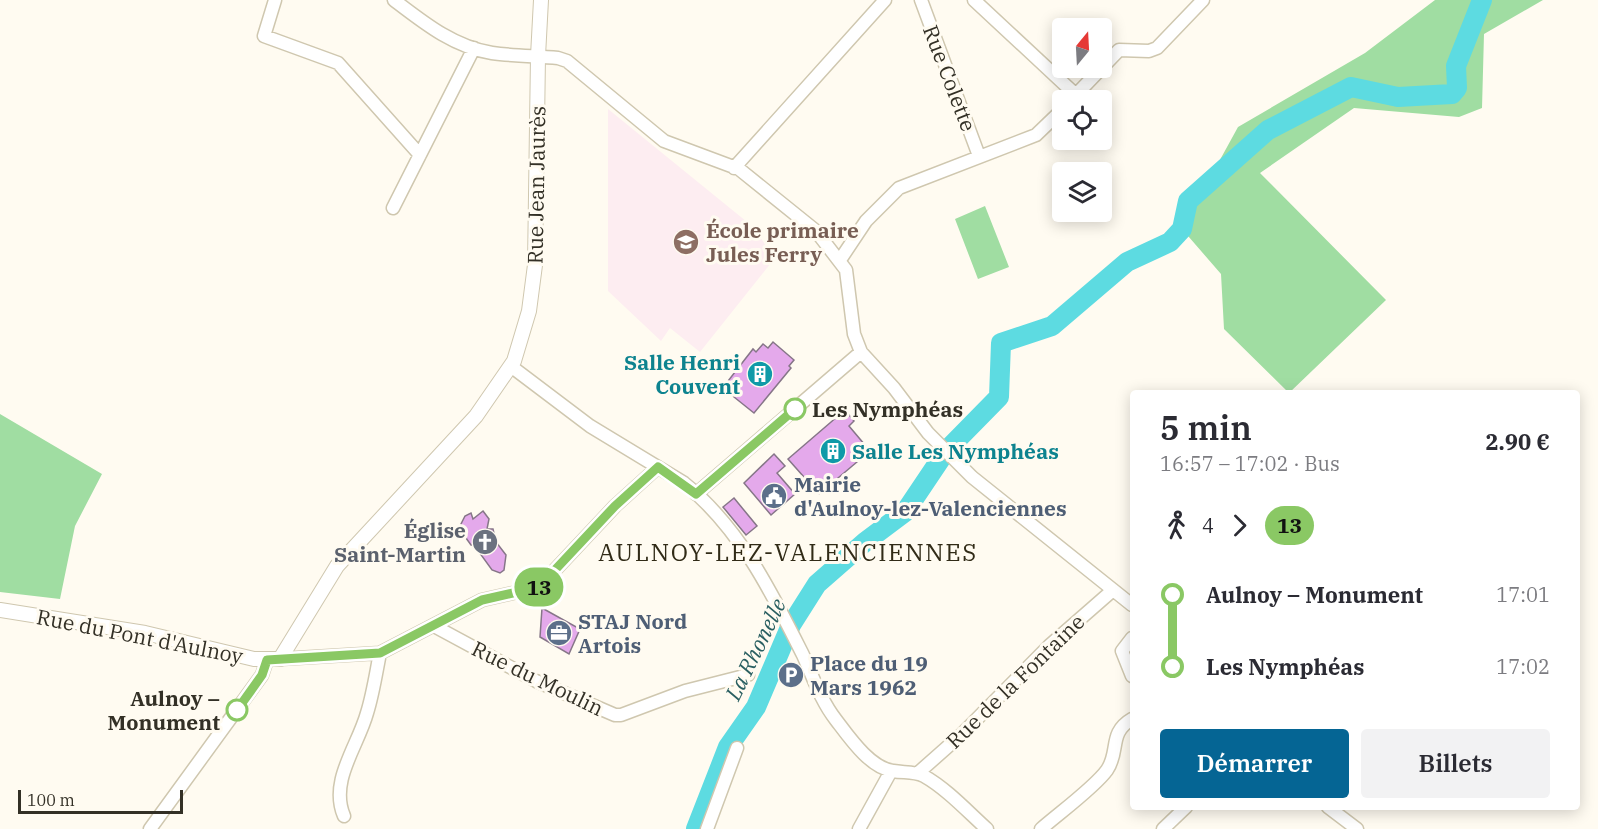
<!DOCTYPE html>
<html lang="fr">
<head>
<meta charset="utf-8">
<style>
  body { margin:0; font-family:"IBM Plex Serif",serif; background:#f2f2f3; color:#2b2b33; height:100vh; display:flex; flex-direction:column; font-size:22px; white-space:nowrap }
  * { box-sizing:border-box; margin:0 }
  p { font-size:20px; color:#7c7c81 }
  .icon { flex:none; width:33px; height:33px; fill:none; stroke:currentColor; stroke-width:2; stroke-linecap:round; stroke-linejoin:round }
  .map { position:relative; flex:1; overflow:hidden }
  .drawer { position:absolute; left:1130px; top:390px; width:450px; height:420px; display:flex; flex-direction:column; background:#fff; border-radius:6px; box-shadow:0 3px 15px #0003 }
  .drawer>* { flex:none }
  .badge { padding:0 12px; border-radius:20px; font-size:21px; line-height:39px }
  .needle { width:39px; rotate:18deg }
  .fabs { position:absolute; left:1052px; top:18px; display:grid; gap:12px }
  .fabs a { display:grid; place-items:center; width:60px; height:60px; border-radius:6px; background:#fff; box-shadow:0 3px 15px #0003; font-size:30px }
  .scale { position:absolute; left:18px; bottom:15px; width:165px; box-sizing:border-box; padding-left:6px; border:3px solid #333026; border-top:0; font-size:16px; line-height:21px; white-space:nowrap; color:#333026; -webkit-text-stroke:4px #fffbf1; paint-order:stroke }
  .map>.badge { position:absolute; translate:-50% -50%; box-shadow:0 0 0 3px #fff }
  .legs { display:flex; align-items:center; gap:9px; height:66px; padding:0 30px; font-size:20px }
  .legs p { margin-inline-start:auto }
  .headline { display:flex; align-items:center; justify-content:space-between; height:102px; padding:0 30px }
  h1 { font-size:33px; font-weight:600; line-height:45px }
  .action { display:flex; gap:12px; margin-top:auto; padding:12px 30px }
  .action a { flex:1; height:69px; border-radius:6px; background:#056594; color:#fff; font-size:24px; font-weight:600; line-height:69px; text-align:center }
  .action a+a { background:#f2f2f3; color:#2b2b33 }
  ul { padding:0 30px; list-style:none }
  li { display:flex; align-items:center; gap:21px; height:72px; font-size:22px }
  li i { display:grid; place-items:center; width:9px; height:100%; margin:0 8px; background:currentColor }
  li i::after { content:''; width:15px; height:15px; margin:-8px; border:4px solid; border-radius:50%; background:#fff }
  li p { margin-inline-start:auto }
  li:first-child i { background:linear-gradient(#0000 50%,currentColor 0) }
  li:last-child i { background:linear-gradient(currentColor 50%,#0000 0) }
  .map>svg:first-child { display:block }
  .education { fill:#fdedf1 }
  .green { fill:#a0dda2 }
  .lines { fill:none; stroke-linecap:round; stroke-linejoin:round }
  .river { stroke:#5ddbe1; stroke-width:20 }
  .building { fill:#e4a9eb; stroke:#867688; stroke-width:1.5 }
  .minor-casing { stroke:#cfc7af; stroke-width:15 }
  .tertiary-casing { stroke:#cfc7af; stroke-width:16 }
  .minor { stroke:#fff; stroke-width:12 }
  .tertiary { stroke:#fff; stroke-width:14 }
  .line-1-casing { stroke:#fff; stroke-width:14 }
  .line-1 { stroke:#8ac864; stroke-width:9 }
  .stop-1-dot { fill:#fff; stroke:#8ac864; stroke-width:3 }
  .labels { text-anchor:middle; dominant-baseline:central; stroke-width:6; stroke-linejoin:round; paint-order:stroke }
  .street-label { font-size:21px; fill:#333026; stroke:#fffbf1 }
  .education-label { font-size:21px; font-weight:bold; fill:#785e54; stroke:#fffbf1; text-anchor:start }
  .culture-label { font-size:21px; font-weight:bold; fill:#0d838f; stroke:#fffbf1; text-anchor:end }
  .stop-label { font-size:21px; font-weight:bold; fill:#333026; stroke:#fffbf1; text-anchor:start }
  .service-label { font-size:21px; font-weight:bold; fill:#4e5e75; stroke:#fffbf1; text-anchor:start }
  .worship-label { font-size:21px; font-weight:bold; fill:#5b616d; stroke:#fffbf1; text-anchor:end }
  .water-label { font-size:22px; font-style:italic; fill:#2a5f61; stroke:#fffbf1 }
  .quarter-label { font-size:24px; letter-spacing:1.5px; fill:#312b17; stroke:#fffbf1 }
</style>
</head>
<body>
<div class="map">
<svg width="1598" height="829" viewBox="0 0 1598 829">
  <rect width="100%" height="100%" fill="#fffbf1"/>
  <!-- education -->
  <path class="education" d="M 608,109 L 752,226 L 775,258 L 700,352 L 670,328 L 661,341 L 608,291 Z"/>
  <!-- green -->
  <path class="green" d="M 1435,0 L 1543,0 L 1484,34 L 1482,108 L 1459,117 L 1354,108 L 1260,173 L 1386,300 L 1289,393 L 1224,329 L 1221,274 L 1182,229 L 1238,127 L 1365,53 Z
    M 985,206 L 1009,267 L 978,279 L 955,219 Z
    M 0,414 L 102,474 L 75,526 L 60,599 L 0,592 Z"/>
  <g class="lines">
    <!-- river -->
    <path class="river" d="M 696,829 L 728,747 L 756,707 L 791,625 L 817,584 L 865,542 L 905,512 L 946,451 L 999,397 L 1001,343 L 1052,326 L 1127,262 L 1170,242 L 1182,229 L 1188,201 L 1268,130 L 1351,87 L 1398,97 L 1452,94 L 1457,88 L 1456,66 L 1482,0"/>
  </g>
  <!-- building -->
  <path class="building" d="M 773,342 L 794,360 L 789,366 L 791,368 L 754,413 L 729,393 L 735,386 L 728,381 L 753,349 L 756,352 L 763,344 L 768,348 Z
    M 845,410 L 854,421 L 849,426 L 870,451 L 819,494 L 788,459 Z
    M 774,454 L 785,466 L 777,473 L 795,494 L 771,515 L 744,483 Z
    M 734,498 L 757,526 L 746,535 L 723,507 Z
    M 483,511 L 489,519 L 487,529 L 493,529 L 496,542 L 506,555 L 504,570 L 500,573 L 492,570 L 474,545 L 471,545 L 466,538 L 461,537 L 457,532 L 465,516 L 471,513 L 473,519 Z
    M 542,608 L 580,629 L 569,654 L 540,637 Z"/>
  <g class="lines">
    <!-- minor casing -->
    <g class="minor-casing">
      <path id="minor" d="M 275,0 L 264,36 L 338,63 L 420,155
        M 394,0 C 424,23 454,47 492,53 C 514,56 536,56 558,58 L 567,61 L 664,141 L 739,169 L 816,231 L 846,270 L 854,334 L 861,352 L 894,388 L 928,433 L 972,477 L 1132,605
        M 921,0 L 979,156
        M 974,0 L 1076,95
        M 1071,100 L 1119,50 L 1149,51 L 1157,48 L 1203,0
        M 734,168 L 885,0
        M 393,208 L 474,48
        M 840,260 L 866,221 L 899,188 L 1036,135 L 1062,110
        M 512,367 L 590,426 L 684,483 C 740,528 772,593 803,655 C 813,677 821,701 836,720 C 849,737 870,768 893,771 C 904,773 913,771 924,776 C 947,789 968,812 987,829
        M 696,494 L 861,352
        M 434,626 L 536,681 L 615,715 L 621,715 L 685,691 L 748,675
        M 1132,638 L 1122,651 L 1132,676
        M 280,659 L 380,653 L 482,600 L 539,587 L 615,506 L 658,467
        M 918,773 L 962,734 L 1049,646 L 1113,590
        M 1328,807 L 1357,829
        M 344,816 C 329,781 358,746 367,713 C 373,694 376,673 380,653
        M 150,829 L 262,675 L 267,660
        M 707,829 L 737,748
        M 859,829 L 891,771
        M 1041,829 C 1058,814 1095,787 1107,770 C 1120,751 1108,733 1132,719
        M 1163,829 L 1186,807"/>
    </g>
    <!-- tertiary casing -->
    <g class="tertiary-casing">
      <path id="tertiary" d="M 0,610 L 145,633 L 254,659 L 280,659 L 337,566 L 476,416 L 514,361 L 529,311 L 535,265 L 538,56 L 541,0"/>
    </g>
    <!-- minor -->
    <use href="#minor" class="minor"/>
    <!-- tertiary -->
    <use href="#tertiary" class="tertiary"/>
  </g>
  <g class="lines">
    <!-- line-1 casing -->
    <g class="line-1-casing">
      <path id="line-1" d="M 237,710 L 262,675 L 267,660 L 380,653 L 482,600 L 539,587 L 615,506 L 658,467 L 696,494 L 795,409"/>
    </g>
    <!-- line-1 -->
    <use href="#line-1" class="line-1"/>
  </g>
  <!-- icons -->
  <defs>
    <g id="school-disc" transform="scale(1.35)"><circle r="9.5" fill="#8d6e63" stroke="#fffbf1"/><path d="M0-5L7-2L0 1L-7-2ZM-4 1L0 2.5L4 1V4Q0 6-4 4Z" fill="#fff"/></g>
    <g id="building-disc" transform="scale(1.35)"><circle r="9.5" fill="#0f9aa8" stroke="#fffbf1"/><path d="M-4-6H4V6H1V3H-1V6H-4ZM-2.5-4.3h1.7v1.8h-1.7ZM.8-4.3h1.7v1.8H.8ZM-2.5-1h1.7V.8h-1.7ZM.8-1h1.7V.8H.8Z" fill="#fff"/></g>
    <g id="civic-disc" transform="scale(1.35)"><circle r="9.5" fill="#5c6f8a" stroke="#fffbf1"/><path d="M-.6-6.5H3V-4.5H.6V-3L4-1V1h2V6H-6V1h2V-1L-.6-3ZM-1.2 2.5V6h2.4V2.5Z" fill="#fff"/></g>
    <g id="church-disc" transform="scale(1.35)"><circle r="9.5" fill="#6b7280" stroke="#fffbf1"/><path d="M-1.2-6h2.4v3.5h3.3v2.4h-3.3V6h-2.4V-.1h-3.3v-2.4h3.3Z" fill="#fff"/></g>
    <g id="office-disc" transform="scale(1.35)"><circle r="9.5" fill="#5c6f8a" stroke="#fffbf1"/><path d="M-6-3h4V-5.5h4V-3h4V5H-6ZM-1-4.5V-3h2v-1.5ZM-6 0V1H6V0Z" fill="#fff"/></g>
    <g id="parking-disc" transform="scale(1.35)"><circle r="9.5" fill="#5c6f8a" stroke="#fffbf1"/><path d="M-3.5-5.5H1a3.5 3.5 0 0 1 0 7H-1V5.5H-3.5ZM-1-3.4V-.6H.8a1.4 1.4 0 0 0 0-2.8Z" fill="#fff"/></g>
  </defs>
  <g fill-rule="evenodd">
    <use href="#school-disc" x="686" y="242"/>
    <use href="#building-disc" x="760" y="374"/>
    <use href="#building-disc" x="833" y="451"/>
    <use href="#civic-disc" x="774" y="496"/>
    <use href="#church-disc" x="485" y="542"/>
    <use href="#office-disc" x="559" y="633"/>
    <use href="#parking-disc" x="791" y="675"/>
  </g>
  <!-- markers -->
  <g class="stop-1-dot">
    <circle cx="795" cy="409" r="10"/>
    <circle cx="237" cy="710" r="10"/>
  </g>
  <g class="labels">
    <!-- street labels -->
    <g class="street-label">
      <text transform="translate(950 78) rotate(69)">Rue Colette</text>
      <text transform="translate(536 185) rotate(-89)">Rue Jean Jaurès</text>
      <text transform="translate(140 636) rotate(11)">Rue du Pont d'Aulnoy</text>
      <text transform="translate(538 678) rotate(26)">Rue du Moulin</text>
      <text transform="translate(1015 681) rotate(-44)">Rue de la Fontaine</text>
    </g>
    <!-- education labels -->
    <g class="education-label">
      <text x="706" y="230">École primaire<tspan x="706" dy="24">Jules Ferry</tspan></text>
    </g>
    <!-- culture labels -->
    <g class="culture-label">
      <text x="740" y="362">Salle Henri<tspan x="740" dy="24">Couvent</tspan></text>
      <text x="852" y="451" text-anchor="start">Salle Les Nymphéas</text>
    </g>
    <!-- stop labels -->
    <g class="stop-label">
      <text x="812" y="409">Les Nymphéas</text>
      <text x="220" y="698" text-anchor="end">Aulnoy –<tspan x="220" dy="24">Monument</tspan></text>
    </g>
    <!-- service labels -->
    <g class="service-label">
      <text x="794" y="484">Mairie<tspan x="794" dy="24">d'Aulnoy-lez-Valenciennes</tspan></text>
      <text x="578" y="621">STAJ Nord<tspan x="578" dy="24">Artois</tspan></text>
      <text x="810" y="663">Place du 19<tspan x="810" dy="24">Mars 1962</tspan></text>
    </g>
    <!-- worship labels -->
    <g class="worship-label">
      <text x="466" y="530">Église<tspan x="466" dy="24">Saint-Martin</tspan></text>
    </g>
    <!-- water labels -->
    <g class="water-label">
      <text transform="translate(755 649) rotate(-64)">La Rhonelle</text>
    </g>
    <!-- quarter labels -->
    <g class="quarter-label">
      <text x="788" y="552">AULNOY-LEZ-VALENCIENNES</text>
    </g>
  </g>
</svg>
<div class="fabs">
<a><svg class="needle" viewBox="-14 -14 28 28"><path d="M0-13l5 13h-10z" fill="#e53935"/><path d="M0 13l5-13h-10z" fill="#7c7c81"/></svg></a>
<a><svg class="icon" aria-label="locate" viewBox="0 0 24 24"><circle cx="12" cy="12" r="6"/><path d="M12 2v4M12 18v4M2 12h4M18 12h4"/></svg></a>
<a><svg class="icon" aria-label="layers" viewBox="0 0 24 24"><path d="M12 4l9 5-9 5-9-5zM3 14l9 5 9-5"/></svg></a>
</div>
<div class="scale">100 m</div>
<b class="badge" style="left:539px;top:587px;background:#8ac864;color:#111">13</b>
<section class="drawer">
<div class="headline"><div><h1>5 min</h1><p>16:57 – 17:02 · Bus</p></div><b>2.90 €</b></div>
<div class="legs"><svg class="icon" aria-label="walk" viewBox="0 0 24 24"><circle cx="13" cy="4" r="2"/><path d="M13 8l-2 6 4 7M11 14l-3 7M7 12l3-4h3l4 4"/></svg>4<svg class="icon" aria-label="forward" viewBox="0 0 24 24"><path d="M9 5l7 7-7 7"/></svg><b class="badge" style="background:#8ac864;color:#111">13</b></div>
<ul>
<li><i style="color:#8ac864"></i><b>Aulnoy – Monument</b><p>17:01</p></li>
<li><i style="color:#8ac864"></i><b>Les Nymphéas</b><p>17:02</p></li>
</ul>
<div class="action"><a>Démarrer</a><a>Billets</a></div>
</section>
</div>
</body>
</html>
